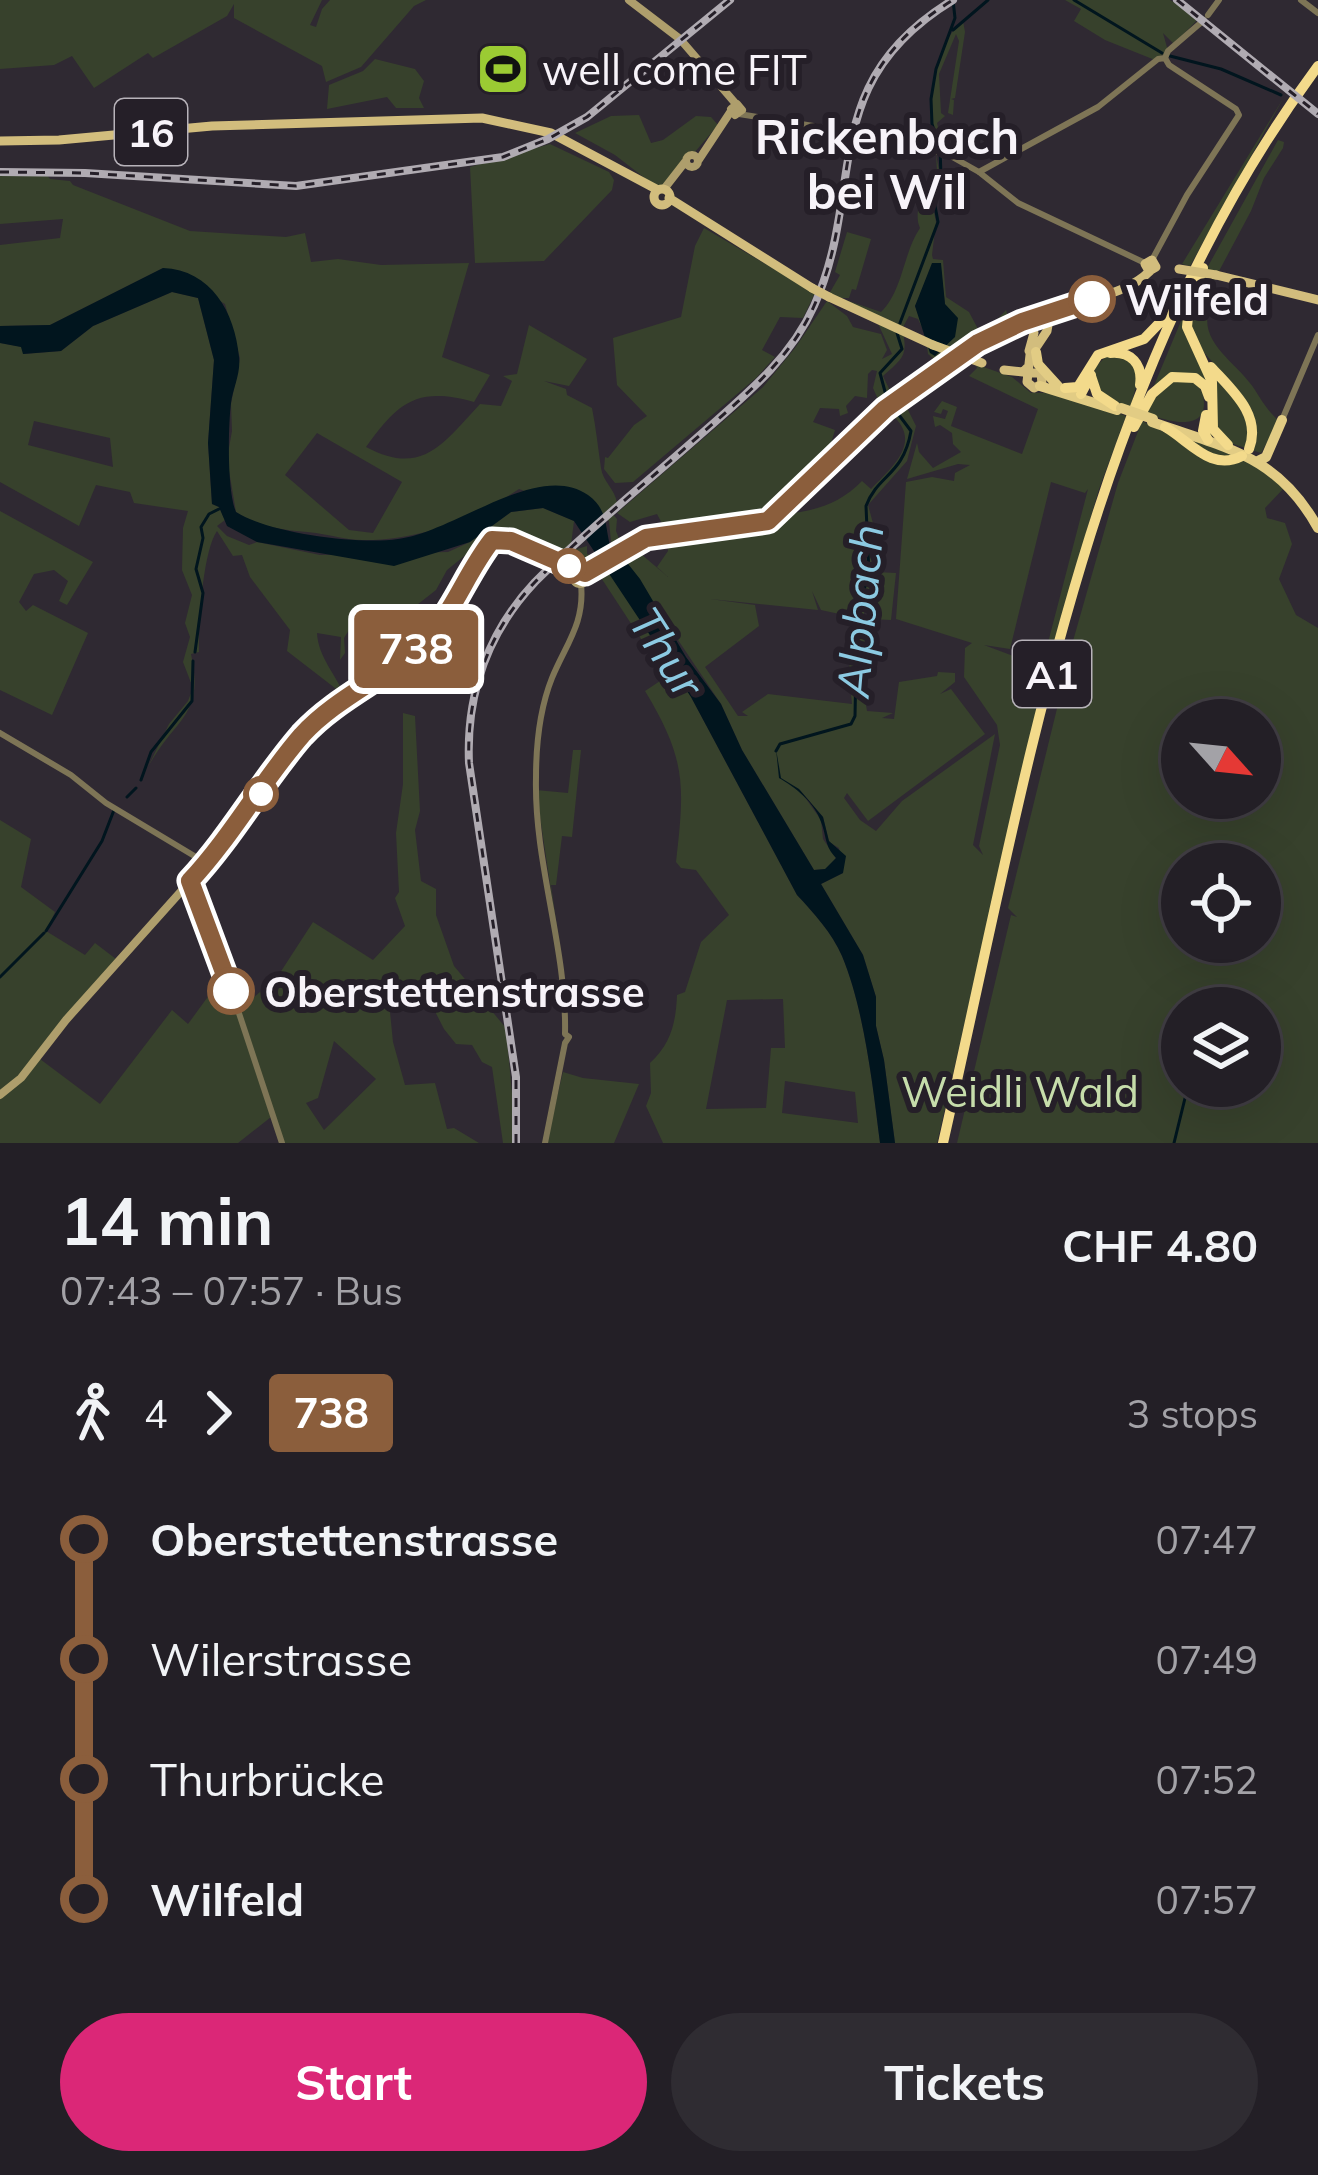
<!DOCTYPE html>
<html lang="en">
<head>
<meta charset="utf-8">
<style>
  body { margin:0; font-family:Mulish,sans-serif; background:#2f2c32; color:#f1f3f6; height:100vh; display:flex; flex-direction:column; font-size:45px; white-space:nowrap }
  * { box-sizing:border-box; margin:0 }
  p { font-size:39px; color:#a3a2a7 }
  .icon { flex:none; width:66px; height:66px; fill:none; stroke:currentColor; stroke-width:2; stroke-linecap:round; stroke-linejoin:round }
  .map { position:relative; height:1143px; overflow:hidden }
  .panel { display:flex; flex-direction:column; background:#231f26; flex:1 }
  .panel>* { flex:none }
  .badge { padding:0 24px; border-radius:9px; font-size:42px; line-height:78px }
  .needle { width:78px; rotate:117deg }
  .tools { position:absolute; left:1161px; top:699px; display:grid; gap:24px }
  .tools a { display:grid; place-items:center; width:120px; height:120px; border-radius:50%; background:#231f26; box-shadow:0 12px 48px #0002,0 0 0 3px #403d43; font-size:60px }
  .map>.badge { position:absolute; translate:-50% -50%; box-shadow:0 0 0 6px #fff }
  .legs { display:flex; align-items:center; gap:18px; height:132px; padding:0 60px; font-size:39px }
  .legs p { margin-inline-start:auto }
  .head { display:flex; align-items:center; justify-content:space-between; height:204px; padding:0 60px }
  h1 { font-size:66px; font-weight:700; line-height:90px }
  .cta { display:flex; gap:24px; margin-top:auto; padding:24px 60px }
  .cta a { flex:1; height:138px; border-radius:72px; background:#db2777; color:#fff; font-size:48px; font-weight:700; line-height:138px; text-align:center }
  .cta a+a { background:#2f2c32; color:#f1f3f6 }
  ul { padding:0 60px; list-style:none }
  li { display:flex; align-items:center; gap:42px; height:120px; font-size:45px }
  li i { display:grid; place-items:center; width:18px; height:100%; margin:0 15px; background:currentColor }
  li i::after { content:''; width:30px; height:30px; margin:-15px; border:9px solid; border-radius:50%; background:#231f26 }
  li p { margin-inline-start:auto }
  li:first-child i { background:linear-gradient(#0000 50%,currentColor 0) }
  li:last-child i { background:linear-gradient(currentColor 50%,#0000 0) }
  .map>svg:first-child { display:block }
  .green { fill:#37412c; fill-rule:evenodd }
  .water { fill:#01151e }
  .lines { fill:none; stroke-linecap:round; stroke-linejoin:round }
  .stream { stroke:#01151e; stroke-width:3 }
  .tertiary { stroke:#7e7556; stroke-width:6 }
  .secondary { stroke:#ae9e6c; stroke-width:8 }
  .primary { stroke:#d2bd7d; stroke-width:9 }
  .trunk { stroke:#e2cc84; stroke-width:10 }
  .motorway { stroke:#f3da8b; stroke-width:10 }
  .rail-casing { stroke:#b0abb2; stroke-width:8 }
  .rail { stroke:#251f28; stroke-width:3; stroke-dasharray:9; stroke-linecap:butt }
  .tertiary-bridge { stroke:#7e7556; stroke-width:6 }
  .primary-bridge { stroke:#d2bd7d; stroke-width:9 }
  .trunk-bridge { stroke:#e2cc84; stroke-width:10 }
  .line-1-casing { stroke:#fff; stroke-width:27 }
  .line-1 { stroke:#8b5e3c; stroke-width:18 }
  .stop-1-dot { fill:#fff; stroke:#8b5e3c; stroke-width:6 }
  .labels { text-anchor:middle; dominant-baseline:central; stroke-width:12; stroke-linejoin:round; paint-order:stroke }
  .shield { fill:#251f28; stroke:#b8b3ba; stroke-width:3 }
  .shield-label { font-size:39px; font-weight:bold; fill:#f7f3f9 }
  .poi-label { font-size:42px; fill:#f7f3f9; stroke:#251f28; text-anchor:start }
  .stop-label { font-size:42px; font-weight:bold; fill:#f7f3f9; stroke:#251f28; text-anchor:start }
  .park-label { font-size:42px; fill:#c6ddab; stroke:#251f28 }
  .water-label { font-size:45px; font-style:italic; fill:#8ccae2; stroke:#251f28 }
  .quarter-label { font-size:48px; font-weight:bold; fill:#f7f3f9; stroke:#251f28 }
</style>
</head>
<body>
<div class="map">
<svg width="1318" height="1143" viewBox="0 0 1318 1143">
  <rect width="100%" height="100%" fill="#2f2932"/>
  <!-- green -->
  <path class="green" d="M 0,0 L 322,0 L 310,25 L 316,27 L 322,9 L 330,0 L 426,0 L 414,6 L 361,67 L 326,82 L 322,66 L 234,18 L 234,4 L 227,16 L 153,58 L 148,53 L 94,88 L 72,56 L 54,65 L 0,69 Z
    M 1065,0 L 1170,0 L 1200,17 L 1174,44 L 1163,33 L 1168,51 L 1155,60 L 1105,40 L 1074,21 L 1081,9 Z
    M 963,21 L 965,32 L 955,98 L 951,99 L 954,100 L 953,115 L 948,113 L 959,41 L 956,34 L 939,74 L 941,113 L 945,116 L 937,123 L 940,135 L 947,140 L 946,150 L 937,148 C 936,135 930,123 930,110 C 931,83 940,38 963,21 Z
    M 375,59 L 415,69 L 424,81 L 419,98 L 424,108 L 396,108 L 387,97 L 327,109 L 329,85 L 363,71 Z
    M 1284,97 L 1190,266 L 1182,264 Z
    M 639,115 L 651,143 L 663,140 L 696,116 L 711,117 L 718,125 C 700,146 684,165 665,186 L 655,186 L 615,155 L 575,133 L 611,116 Z
    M 1278,140 L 1284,142 L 1283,148 L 1264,178 L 1251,211 L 1218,273 L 1206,270 Z
    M 550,144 L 609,172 L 614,180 L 612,190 L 544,261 L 475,263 L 470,167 Z
    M 936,154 L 940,176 L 932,202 L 936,222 L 932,255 L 933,259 L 943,260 L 946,297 L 969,312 L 978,329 L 994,323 L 1006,310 L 1010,322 L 945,357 L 939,355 L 934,359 L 928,354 L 927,346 L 945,304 L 940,263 L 915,306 L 926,336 L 918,319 L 909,316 L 902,329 C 909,356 902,359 883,376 L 893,397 L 880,404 L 873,388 L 877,371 L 872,370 L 868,374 L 867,398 L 855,396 L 846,406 L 848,413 L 840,416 L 839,409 L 820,408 L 813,422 L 835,430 L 832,440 L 836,449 L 766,513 L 666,531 L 657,514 L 630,522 L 617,513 L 763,387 L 795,348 L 827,301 L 847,316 L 853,327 L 881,334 L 887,350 L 882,359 L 892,354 L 875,317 L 829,294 L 840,275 L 835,272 L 847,232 L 871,239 L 856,290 L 852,289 L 849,298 L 840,298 L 881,312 C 903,291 903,253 920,228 C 912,211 926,185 937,172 Z
    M 47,175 L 50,179 L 70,181 L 73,185 L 190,231 L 286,237 L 305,233 L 311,262 L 338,259 L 381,265 L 469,263 L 442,357 L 490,375 L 474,402 C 416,386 398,403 366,447 C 422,477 443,444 480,404 L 501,406 L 512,381 L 503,376 L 517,374 L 529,325 L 587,359 L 569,386 L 544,381 L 566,389 L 567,395 L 592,408 C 596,428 598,448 601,468 C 603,482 615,489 617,503 L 610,511 L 617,519 L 616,531 L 622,546 L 612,552 L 609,521 L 519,489 C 473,520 417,541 362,540 C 346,540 331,535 316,533 C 285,530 262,529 236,512 L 227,459 L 232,431 L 231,404 L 240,358 L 225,304 L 163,268 L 50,325 L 0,326 L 0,245 L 60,238 L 63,219 L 0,224 L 0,176 ZM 317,433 L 402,482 L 373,533 L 349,530 L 285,475 Z
    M 704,228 L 815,293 L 803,318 L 780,317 L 762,350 L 775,357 L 756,378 L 633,482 L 615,483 L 604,469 L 605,457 L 608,458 L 634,425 L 647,416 L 617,385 L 613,338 L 681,317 L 695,246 Z
    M 1203,276 L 1215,279 L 1203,303 L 1210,307 C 1196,342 1238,363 1255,390 C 1262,401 1267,410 1279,421 L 1261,453 L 1230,443 L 1216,431 L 1212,377 L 1232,393 L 1255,438 C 1249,424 1244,408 1236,394 C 1204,337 1175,356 1203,276 Z
    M 172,292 L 198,298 L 214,360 L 208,443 L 212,504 L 219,507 L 225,520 L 217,526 L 227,536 L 249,545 L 257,542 L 320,555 L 448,552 L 470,542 L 511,512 L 543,508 L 574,521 L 571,545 L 577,549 L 587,546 L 587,554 L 600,559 L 582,567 L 503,533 L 492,536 L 480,549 L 468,553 L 447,570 L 436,590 L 385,630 L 400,657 L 359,684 L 386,661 L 376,637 L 364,645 L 366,635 L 349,630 L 344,638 L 345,653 L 340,660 L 341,637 L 317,633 C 318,657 337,676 344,695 L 287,651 L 290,630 L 250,577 L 242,555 L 233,556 L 217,531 C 203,551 198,624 199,652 L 191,654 C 205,717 175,717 148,767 L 169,724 L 188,701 L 193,688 L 183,662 L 190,637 L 185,623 L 192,595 L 182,570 L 183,528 L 188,511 L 134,503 L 130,492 L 96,485 L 79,526 L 0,482 L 0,343 L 22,347 L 24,354 L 61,351 L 93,326 ZM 34,421 L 110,438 L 113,467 L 28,445 Z
    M 1186,309 L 1207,373 L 1215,437 L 1204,433 L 1210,405 L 1191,374 L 1153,388 Z
    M 1108,355 L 1128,357 L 1139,376 L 1130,408 L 1101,395 L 1093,376 L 1096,366 Z
    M 975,364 L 1012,377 L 1031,393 C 1064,391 1095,405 1126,416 L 1099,489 L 1046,669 L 937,1143 L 895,1143 L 884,1060 L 876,1026 L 876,997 L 863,955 L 821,884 L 843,873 L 839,848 L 829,842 L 823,817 L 799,789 L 821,820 L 823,839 L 836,858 L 827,869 L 814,870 L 742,750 L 721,704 L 621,555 L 634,548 L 668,577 L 657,567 L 668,551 L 667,539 L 772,525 L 782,514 C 813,512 840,504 862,481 L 871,489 C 893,466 924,441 890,413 L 880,418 L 911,392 L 915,394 L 904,402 L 916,426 L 907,461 L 868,505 L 874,527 L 869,549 L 874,574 L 865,603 L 862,634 L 876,635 L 875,643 L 857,643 L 858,691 L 864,693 L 867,711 L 893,713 L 882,718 L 894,719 L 899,682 L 937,676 L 938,672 L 955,673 L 955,682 L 940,694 L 951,689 L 985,734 L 868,821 L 847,793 L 844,798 L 860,820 L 876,831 L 902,801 L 995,734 L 973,845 L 983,855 L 979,846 L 1000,745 L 997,725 L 964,677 L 965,648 L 972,643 L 896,619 L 906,482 L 932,477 L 954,481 L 955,473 L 970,465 L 958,464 L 907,479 L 917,443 L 919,452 L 933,468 L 961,452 L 953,444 L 952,433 L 940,425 L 935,427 L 933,416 L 945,419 L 948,411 L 943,409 L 941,414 L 934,412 L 942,401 L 957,407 L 951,426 L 1022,454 L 1038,409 L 969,376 L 977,368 ZM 1051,482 L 1085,493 L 1088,489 L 1044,658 L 1031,656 L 1029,662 L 984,645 L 1010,649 ZM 812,591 L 821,610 L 853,617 L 849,673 L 852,704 L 768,694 L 742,712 L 748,716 L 738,716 L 705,667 L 759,626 L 755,605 L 710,599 L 818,610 Z
    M 1175,378 L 1200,384 C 1217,433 1176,425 1145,413 L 1150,402 Z
    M 1142,421 L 1222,461 L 1185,437 L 1243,455 L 1284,488 L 1265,508 L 1267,518 L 1285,523 L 1292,544 L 1279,579 L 1296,615 L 1318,628 L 1318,1143 L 957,1143 L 1011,915 L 1017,917 L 1008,908 L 1068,664 L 1074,665 L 1079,647 L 1074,656 L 1069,655 L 1118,483 ZM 1182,720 L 1260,720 L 1260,798 L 1182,798 ZM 1182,864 L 1260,864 L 1260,942 L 1182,942 ZM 1182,1008 L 1260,1008 L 1260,1086 L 1182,1086 Z
    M 0,511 L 93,562 L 67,605 L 59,601 L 68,581 L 54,570 L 34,574 L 19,602 L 26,611 L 33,605 L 88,633 L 52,715 L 0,690 Z
    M 605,565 L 691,697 L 797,895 C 814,913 832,933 842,956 C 864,1008 873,1087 880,1143 L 663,1143 L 646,1106 L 651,1093 L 650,1063 C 671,1044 676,1022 677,995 L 685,992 L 701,942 L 729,915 L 696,870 L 681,868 L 676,862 C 685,784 686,759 645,691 L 666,677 L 596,570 ZM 783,999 L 785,1048 L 771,1048 L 766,1108 L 706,1109 L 727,1000 ZM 785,1081 L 855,1092 L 858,1123 L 782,1113 Z
    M 876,572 L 896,573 L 891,620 L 871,619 Z
    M 403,713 L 415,716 L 420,811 L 415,830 L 421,881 L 436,889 L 436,915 L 454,966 L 506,1028 L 514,1115 L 512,1143 L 503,1143 L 492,1067 L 482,1062 L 472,1045 L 456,1044 L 444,1029 L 422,986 L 400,1001 L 389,1002 L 393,1042 L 405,1085 L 435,1083 L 447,1129 L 454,1128 L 479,1143 L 279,1143 L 271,1117 L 238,1143 L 0,1143 L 0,820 L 31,839 L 21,887 L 55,912 L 46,931 L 85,955 L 95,943 L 116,959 L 36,1056 L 100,1104 L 172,1010 L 188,1024 L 215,987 L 236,1013 L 278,976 L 313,922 L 373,960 L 405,926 L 395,898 L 399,892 L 396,833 L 403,784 ZM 334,1041 L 376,1079 L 324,1130 L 306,1103 L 318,1098 Z
    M 573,750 L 581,750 L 572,837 L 562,836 L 556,885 L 551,885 L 566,990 L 536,790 L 568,793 Z
    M 563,1072 L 583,1078 L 639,1084 L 614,1143 L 546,1143 Z"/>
  <!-- water -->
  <path class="water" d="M 932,263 L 941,263 L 945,304 L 958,318 L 955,337 L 935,356 L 930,353 L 915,306 Z
    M 163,268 C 211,270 235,312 239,357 C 241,373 233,388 231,403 C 228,428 227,491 236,512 C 269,533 358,545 398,539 C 455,532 538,460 588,495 C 610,511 604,530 612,552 L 621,555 L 640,579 L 686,657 L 721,704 L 742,750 L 814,870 L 825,869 L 836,858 C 824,845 827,837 821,822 C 815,803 795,787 779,778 L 776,749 L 781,778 L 799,789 L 823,817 L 829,841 L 846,856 L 843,873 L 821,884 L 863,955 L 876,997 L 876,1026 L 884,1060 L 895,1143 L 880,1143 C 873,1087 864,1008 842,956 C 832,933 814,913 797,895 L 691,697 L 574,521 L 543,508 L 511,512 L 470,542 L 394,566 L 257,542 L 227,526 L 219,507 L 212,504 L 208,443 L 214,360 L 198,298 L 172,292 L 93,326 L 61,351 L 23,354 L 21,347 L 0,343 L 0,326 L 50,325 Z"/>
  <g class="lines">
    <!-- stream -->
    <path class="stream" d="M 1074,0 L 1162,53
      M 953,30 L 988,0
      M 1170,56 L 1221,69 L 1281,95
      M 900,323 L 938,222 L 933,195 L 941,176 L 940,148 L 932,124 L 931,99 L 936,69 L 955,18 L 953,0
      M 195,652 L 203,593 L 196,569 L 203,538 L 201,527 L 209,514 L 219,509
      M 776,751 L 780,744 L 851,724 L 855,716 L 857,611 L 869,574 L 866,506 C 878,474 903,476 911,431 L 887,399 L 880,373 L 902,349 L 897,333
      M 141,780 L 151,752 L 192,701 L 193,661
      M 127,797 L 136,788
      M 46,931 L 102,841 L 114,810
      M 0,977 L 44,933
      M 1207,1008 L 1208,1002
      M 1174,1143 L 1188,1086"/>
    <!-- tertiary -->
    <path class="tertiary" d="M 1301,0 L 1318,13
      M 1208,15 L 1219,0
      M 739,114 L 845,131
      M 861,133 L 947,154 L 979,172 L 1018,203 L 1145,263
      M 979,172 L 1098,107 L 1158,59 L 1165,58 L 1168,51 L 1204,20
      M 1152,260 L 1187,195 L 1239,115 L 1236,109 L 1169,65 L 1165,58
      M 1282,420 L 1318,335
      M 0,733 L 71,775 L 106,803 L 206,863
      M 190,881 L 222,962 L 282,1143
      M 545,1143 L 565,1043 L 569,1037 L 565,1034 C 567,948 534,864 536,778 C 536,746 540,708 552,678 C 566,644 585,623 581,584"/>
    <!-- secondary -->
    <path class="secondary" d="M 629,0 L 680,39 L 736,104
      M 737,104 L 742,110 L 735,115 L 731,109 Z
      M686 161a6 6 0 1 1 12 0a6 6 0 1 1-12 0Z
      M 698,161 L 731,111
      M 664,189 L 685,162
      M573 577a7 7 0 1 1 14 0a7 7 0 1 1-14 0Z
      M 585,573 L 642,539 L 768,521 L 891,404 L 987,337 L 1050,313
      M 0,1095 L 21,1078 L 66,1020 L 201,869 L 305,733 L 349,695 L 419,647 L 437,628 L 492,540 C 519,533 555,558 573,576"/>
    <!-- primary -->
    <path class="primary" d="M 0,141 L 59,140 L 212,126 L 482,118 L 551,133 L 658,190
      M654 197a8 8 0 1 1 16 0a8 8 0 1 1-16 0Z
      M 669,198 L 812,288
      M 1152,260 L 1156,267 L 1149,271 L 1145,264 Z
      M 1216,275 L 1318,300
      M 829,297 L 933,345
      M 1038,323 C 1070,297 1120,301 1150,271
      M 1037,346 L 1047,331 L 1050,313
      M 1029,351 L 1034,333
      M 1004,370 L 1023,372 L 1027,368
      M 1029,373 L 1041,373 L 1042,384 L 1034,388 L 1027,382 L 1031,346"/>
    <!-- trunk -->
    <path class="trunk" d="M 1036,352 L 1038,364 L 1058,386
      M 1040,386 L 1117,410
      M 1152,422 C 1225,448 1277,454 1318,528
      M 1258,461 L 1266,457 L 1282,420"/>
    <!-- motorway -->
    <path class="motorway" d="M 1203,268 L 1189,307 L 1187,327 L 1212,382 L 1213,429 L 1228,445
      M 1110,353 C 1131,351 1143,364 1140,385
      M 1211,367 C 1232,390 1262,415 1249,449
      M 1091,376 L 1097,394 L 1115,406
      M 1065,388 L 1078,387 L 1098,355 L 1144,339 L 1170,312
      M 1081,394 L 1091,375
      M 1206,415 L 1203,431 L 1208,440
      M 1134,427 L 1152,394 L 1172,377 L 1195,378 L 1205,386 L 1209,397
      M 1165,427 C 1191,442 1211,472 1242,456
      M 943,1143 C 1027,775 1088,376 1318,66"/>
    <!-- rail casing -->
    <g class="rail-casing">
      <path id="rail" d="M 1177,0 L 1318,114
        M 0,172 L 85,173 L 296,186 L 503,157 L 548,139 L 587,117 L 730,0
        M 516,1143 L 516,1077 L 469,763 C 466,694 488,632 535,582 C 587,530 645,484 700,435 C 743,397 790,360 814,306 C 867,187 815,84 953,0"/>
    </g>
    <!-- rail -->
    <use href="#rail" class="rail"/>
    <!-- tertiary-bridge -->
    <path class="tertiary-bridge" d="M 845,131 L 861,133"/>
    <!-- primary-bridge -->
    <path class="primary-bridge" d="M 1179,269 L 1216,275
      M 812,288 L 829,297
      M 933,345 L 982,363"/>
    <!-- trunk-bridge -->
    <path class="trunk-bridge" d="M 1121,408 L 1153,419"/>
  </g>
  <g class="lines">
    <!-- line-1 casing -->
    <g class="line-1-casing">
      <path id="line-1" d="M 231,991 L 190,881 C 232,836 262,781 302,735 C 336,698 383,679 420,646 C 453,616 465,574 492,540 L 511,541 L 585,573 L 646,538 L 768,521 L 885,409 L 978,343 L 1022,322 L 1092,299"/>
    </g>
    <!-- line-1 -->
    <use href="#line-1" class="line-1"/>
  </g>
  <!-- icons -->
  <defs>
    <g id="stadium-square" transform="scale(2.7)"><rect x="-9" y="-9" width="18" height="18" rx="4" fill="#9bcb33" stroke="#251f28"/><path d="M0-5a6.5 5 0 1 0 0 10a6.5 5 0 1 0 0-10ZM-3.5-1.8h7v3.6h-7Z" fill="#111"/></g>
  </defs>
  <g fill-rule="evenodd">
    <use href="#stadium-square" x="503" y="69"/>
  </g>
  <!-- markers -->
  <g class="stop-1-dot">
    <circle cx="1092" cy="299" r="21"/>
    <circle cx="569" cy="566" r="15"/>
    <circle cx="261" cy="794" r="15"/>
    <circle cx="231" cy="991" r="21"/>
  </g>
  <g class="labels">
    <!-- shield labels -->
    <g class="shield">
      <rect x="115" y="99" width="72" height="66" rx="9"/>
      <rect x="1013" y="641" width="78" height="66" rx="9"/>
    </g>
    <g class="shield-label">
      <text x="151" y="132">16</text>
      <text x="1052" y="674">A1</text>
    </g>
    <!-- poi labels -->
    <g class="poi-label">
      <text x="542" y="69">well come FIT</text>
    </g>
    <!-- stop labels -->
    <g class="stop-label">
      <text x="1125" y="299">Wilfeld</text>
      <text x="264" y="991">Oberstettenstrasse</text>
    </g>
    <!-- park labels -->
    <g class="park-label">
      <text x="1020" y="1091">Weidli Wald</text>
    </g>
    <!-- water labels -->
    <g class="water-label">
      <text transform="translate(859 611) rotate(-85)">Alpbach</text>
      <text transform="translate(667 652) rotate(57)">Thur</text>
    </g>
    <!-- quarter labels -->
    <g class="quarter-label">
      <text x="887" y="136">Rickenbach<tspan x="887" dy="55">bei Wil</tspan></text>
    </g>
  </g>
</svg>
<div class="tools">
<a><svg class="needle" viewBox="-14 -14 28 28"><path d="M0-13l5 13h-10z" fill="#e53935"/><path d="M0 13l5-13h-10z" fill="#a3a2a7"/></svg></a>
<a><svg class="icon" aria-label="locate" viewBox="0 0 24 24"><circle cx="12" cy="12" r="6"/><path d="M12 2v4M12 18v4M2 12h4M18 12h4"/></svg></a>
<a><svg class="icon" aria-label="layers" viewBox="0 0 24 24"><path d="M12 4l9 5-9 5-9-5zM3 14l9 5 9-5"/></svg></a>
</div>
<b class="badge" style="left:416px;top:649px;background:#8b5e3c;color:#fff">738</b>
</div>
<section class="panel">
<div class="head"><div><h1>14 min</h1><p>07:43 – 07:57 · Bus</p></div><b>CHF 4.80</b></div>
<div class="legs"><svg class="icon" aria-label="walk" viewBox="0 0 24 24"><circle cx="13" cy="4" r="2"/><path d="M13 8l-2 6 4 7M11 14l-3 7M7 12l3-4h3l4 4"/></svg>4<svg class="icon" aria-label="forward" viewBox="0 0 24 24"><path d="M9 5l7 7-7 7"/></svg><b class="badge" style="background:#8b5e3c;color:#fff">738</b><p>3 stops</p></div>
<ul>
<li><i style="color:#8b5e3c"></i><b>Oberstettenstrasse</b><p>07:47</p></li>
<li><i style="color:#8b5e3c"></i><span>Wilerstrasse</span><p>07:49</p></li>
<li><i style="color:#8b5e3c"></i><span>Thurbrücke</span><p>07:52</p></li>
<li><i style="color:#8b5e3c"></i><b>Wilfeld</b><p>07:57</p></li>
</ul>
<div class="cta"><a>Start</a><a>Tickets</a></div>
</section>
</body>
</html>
